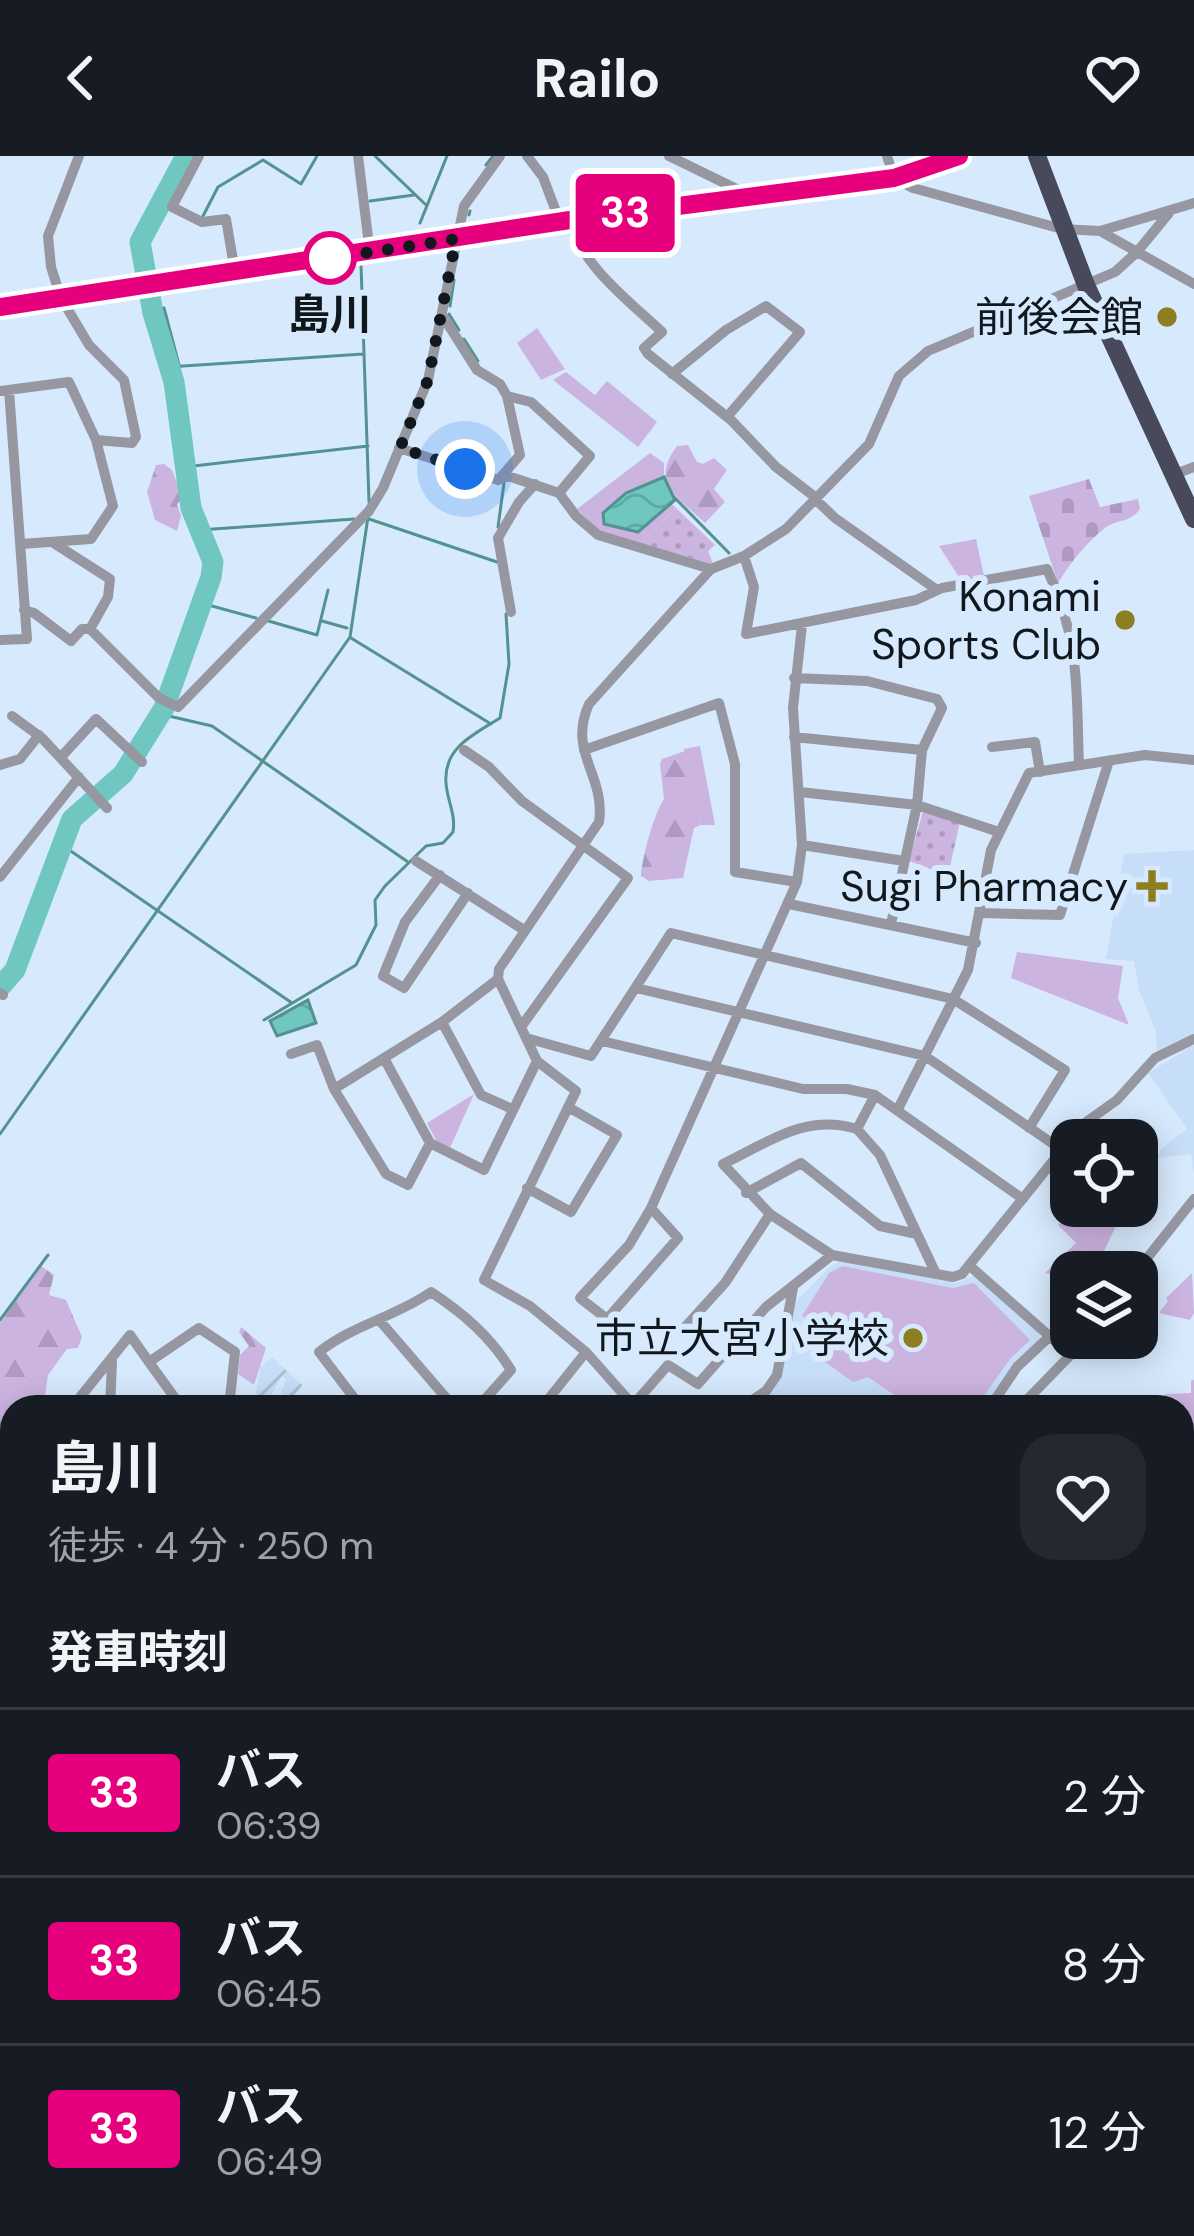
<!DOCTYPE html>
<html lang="ja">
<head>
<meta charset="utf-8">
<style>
  body { margin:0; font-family:"DM Sans","Noto Sans JP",sans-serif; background:#242831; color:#f1f3f6; height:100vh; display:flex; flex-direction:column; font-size:45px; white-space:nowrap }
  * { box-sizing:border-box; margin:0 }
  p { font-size:39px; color:#9ea1a6 }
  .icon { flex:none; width:66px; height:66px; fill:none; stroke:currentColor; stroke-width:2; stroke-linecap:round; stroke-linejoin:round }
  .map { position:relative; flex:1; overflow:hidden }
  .details { position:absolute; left:0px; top:1239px; width:1194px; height:843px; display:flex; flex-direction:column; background:#171b24; border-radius:36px 36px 0 0; box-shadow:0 6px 30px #0003 }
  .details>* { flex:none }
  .badge { padding:0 24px; border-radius:9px; font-size:42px; line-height:78px }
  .buttons { position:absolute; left:1050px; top:963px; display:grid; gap:24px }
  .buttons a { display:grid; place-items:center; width:108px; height:108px; border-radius:24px; background:#171b24; box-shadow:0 6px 30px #0003; font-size:60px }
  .you { position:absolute; width:60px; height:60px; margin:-30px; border:9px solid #fff; border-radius:50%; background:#1a73e8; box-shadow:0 0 0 18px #1a73e833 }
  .map>.badge { position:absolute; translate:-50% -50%; box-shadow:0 0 0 6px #fff }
  h2 { padding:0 48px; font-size:45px; line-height:108px }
  .round { display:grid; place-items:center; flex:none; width:126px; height:126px; border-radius:36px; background:#242831 }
  .head { display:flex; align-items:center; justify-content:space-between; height:204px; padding:0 48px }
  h1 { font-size:57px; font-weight:700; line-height:90px }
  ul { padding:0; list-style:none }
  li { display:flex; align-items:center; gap:36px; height:168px; padding:0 48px; border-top:3px solid #363941 }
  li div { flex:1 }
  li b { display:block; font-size:45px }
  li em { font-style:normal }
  li .badge { min-width:132px; font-weight:700; text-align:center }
  header { display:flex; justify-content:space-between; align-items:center; height:156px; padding:0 48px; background:#171b24; font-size:54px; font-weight:700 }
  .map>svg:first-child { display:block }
  .built { fill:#c6def7 }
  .industrial { fill:url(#industrial-furrows) }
  .green { fill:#ccb4e0 }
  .forest { fill:url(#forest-firs) }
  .cemetery { fill:url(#cemetery-stones) }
  .park { fill:url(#park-dots) }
  .water { fill:url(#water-waves); stroke:#52928f; stroke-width:3 }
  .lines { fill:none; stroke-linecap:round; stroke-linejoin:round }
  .stream { stroke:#52928f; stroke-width:3 }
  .river { stroke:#6fc7c0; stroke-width:21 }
  .minor { stroke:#9697a1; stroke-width:10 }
  .tertiary { stroke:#9697a1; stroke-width:14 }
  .secondary { stroke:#6f717f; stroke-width:16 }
  .trunk { stroke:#484a5c; stroke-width:18 }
  .line-casing { stroke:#fff; stroke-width:27 }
  .line { stroke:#e6007e; stroke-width:18 }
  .walk { stroke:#10171d; stroke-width:12; stroke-dasharray:0 21.6 }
  .stop-dot { fill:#fff; stroke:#e6007e; stroke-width:6 }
  .poi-dot { fill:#8d7d23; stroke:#d7eafd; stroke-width:4.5 }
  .labels { text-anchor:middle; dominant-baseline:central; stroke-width:12; stroke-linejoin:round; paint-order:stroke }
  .stop-label { font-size:42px; font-weight:bold; fill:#10171d; stroke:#d7eafd }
  .poi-label { font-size:42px; fill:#10171d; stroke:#d7eafd; text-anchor:end }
</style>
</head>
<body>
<header><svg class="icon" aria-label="back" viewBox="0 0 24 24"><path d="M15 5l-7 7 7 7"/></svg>Railo<svg class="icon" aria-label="heart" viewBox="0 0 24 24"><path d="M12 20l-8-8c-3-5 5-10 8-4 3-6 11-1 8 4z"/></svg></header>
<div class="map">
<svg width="1194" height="2080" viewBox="0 0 1194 2080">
  <defs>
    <pattern id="industrial-furrows" width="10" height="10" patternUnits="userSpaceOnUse" patternTransform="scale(3)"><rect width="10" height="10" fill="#c6def7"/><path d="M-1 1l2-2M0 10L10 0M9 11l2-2" fill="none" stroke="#a9bed3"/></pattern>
    <pattern id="forest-firs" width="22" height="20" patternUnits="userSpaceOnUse" patternTransform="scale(3)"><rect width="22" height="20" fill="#ccb4e0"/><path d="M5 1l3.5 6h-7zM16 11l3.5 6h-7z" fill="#ae9ac0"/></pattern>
    <pattern id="cemetery-stones" width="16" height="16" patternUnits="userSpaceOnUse" patternTransform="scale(3)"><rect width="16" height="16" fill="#ccb4e0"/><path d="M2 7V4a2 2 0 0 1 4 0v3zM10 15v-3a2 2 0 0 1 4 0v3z" fill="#ae9ac0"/></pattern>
    <pattern id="park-dots" width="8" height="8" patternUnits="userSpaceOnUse" patternTransform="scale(3)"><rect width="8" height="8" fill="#ccb4e0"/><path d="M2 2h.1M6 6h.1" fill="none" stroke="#ae9ac0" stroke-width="1.8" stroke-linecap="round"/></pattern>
    <pattern id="water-waves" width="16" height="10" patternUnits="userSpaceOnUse" patternTransform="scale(3)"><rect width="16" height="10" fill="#6fc7c0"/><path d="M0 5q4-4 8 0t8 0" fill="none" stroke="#5faaa5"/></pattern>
  </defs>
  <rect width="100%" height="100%" fill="#d7eafd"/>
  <!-- built -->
  <path class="built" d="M 1194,694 L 1194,879 L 1157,896 L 1156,875 L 1139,834 L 1134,805 L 1106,803 L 1124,698 Z
    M 1194,889 L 1194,1019 L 1191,998 L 1157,1002 L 1161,993 L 1187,973 L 1148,917 Z
    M 843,1105 L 955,1127 L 976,1119 L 1040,1177 L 1039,1186 L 1015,1207 L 984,1251 L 748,1251 L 765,1240 L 796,1145 L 832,1109 Z"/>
  <!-- industrial -->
  <path class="industrial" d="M 272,1201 L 302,1229 L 293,1243 L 281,1237 L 286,1223 L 282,1220 L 272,1238 L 286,1247 L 285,1251 L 254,1251 L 260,1212 Z"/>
  <!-- green -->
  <path class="green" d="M 537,172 L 565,213 L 541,224 L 517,187 Z
    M 566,216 L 595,239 L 607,225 L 657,266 L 638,291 L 553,224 Z
    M 650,297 L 664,307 L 664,321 L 626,337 L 638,376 L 671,347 L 676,352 L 640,387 L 599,375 L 577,353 Z
    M 976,383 L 984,420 L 961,424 L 939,390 Z
    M 700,590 L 715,669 L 700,669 L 684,593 Z
    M 1017,796 L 1123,810 L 1118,842 L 1129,869 L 1011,822 Z
    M 474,938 L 450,992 L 437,986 L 427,967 Z
    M 1077,1050 L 1089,1050 L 1098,1058 L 1104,1050 L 1121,1050 L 1123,1055 L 1104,1095 L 1088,1116 L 1071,1116 L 1064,1121 L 1045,1117 L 1076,1087 L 1058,1069 Z
    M 842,1110 L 953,1132 L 974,1127 L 1030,1184 L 1010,1203 L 976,1251 L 912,1251 L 868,1221 L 853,1226 L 808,1194 L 821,1174 L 802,1160 L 829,1117 Z
    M 1192,1117 L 1194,1157 L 1190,1164 L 1159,1157 L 1168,1145 L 1166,1142 Z
    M 1191,1224 L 1194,1224 L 1194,1280 L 1182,1281 L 1182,1251 L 1168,1251 L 1165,1238 L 1191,1237 Z
    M 1194,1708 L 1194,1762 L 1182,1773 L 1182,1713 Z
    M 0,1951 L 12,1957 L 12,2070 L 1179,2070 L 1180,2080 L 327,2080 L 108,2074 L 0,2080 Z"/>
  <!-- forest -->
  <path class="forest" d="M 688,289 L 697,306 L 703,308 L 714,302 L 727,314 L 714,333 L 725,346 L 705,367 C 678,341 649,328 677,290 Z
    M 164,308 L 172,314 L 183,342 L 177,348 L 181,360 L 177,375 L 155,364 L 147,336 L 156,309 Z
    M 685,595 L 700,669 L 694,672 L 683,722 L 649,725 L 641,720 C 642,702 654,657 664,643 L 660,608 L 662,603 Z
    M 41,1110 L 54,1119 L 49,1139 L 66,1144 L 82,1181 L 78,1192 L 67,1193 L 48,1219 L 44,1246 L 12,1251 L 0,1269 L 0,1167 Z
    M 241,1171 L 266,1192 L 254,1229 L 238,1218 L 240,1199 L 249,1190 L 239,1176 Z
    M 1,1393 L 12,1399 L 12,1461 L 0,1446 Z
    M 1182,1534 L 1194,1538 L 1194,1582 L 1182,1585 Z
    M 0,1967 L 12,1972 L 12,2019 L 3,2018 L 0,2025 Z"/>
  <!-- cemetery -->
  <path class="cemetery" d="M 1089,323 L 1100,351 L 1138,343 L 1140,353 C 1130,367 1117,363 1105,372 C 1087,386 1070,407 1058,427 L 1029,340 Z"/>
  <!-- park -->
  <path class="park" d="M 676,352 L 715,389 L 708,395 L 713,408 L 640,387 Z
    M 923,655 L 960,666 L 948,719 L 909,705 Z
    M 1194,1811 L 1194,1934 L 1185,1819 Z"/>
  <!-- water -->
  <path class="water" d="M 664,321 L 675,344 L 638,376 L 604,368 L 603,357 L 626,337 Z
    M 308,844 L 316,867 L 277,880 L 270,865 Z"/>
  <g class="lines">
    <!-- stream -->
    <path class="stream" d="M 375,0 L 425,48
      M 486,9 L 493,0
      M 370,45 L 414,39
      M 469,59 L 470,55
      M 203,60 L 218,31 L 263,4 L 301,28 L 317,0
      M 420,67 L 447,0
      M 361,108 L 369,346
      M 450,150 L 454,124
      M 153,154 L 164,152 L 179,209
      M 449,158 L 459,174
      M 464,183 L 478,205
      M 168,211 L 363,198
      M 185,311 L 368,290
      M 674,341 L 729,397
      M 369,363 L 497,406
      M 498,371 L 504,327
      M 200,374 L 354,363
      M 201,447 L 256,462
      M 265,464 L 317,479 L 328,434
      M 322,465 L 347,472
      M 351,482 L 491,568
      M 160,558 L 212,570 L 408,706
      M 62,689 L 292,847
      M 264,864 L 356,809 L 376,769 L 375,744 L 385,730 L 426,690 L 443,687 L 453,676 C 456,658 447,644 446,627 C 443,591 475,578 500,562 L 509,508 L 506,458
      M 0,978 L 350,481 L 368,361
      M 0,1164 L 48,1099
      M 0,1658 L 12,1656"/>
    <!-- river -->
    <path class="river" d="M 0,831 L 15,814 L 72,663 L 123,618 L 164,552 L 211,421 L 213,406 L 191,352 L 174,226 L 153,157 L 140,86 L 186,0"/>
    <!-- minor -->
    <path class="minor" d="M 79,0 L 48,80 L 51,111 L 61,142 L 89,189 L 124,224 L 136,281 L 132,287 L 96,284
      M 199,0 L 172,51 L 202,66 L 226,63 L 235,116
      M 358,0 L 370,97
      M 527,0 L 543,21 L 560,66
      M 669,0 L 749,39
      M 887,0 L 894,22 L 913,32 L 1062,73 L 1100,75 L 1194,47
      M 570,65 C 582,110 628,144 662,176 L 644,192 L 648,198 L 731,264 L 776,311 L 815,341
      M 1100,75 L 1194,128
      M 442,159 L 477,214 L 500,228 L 507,240 L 520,299 L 500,322
      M 672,218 L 726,174 L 766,150 L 800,176 L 727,261
      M 0,235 L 69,226 L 96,284 L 113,350 L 91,383 L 21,388
      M 507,240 L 531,246 L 590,300 L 559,337
      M 399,292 L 498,324 L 508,320 L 559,337 L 576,360 L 598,379 L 711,413
      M 1173,319 L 1194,311
      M 814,342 L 835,362 L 937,434
      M 744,400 L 754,431 L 746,478 L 916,444 L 942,432 L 1047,413 C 1081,487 1076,531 1079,609
      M 24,454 L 34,457 L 71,485 L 82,473 L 90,473 L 108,441 L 110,423 L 52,386
      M 511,456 L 498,382 L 519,346 L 535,328
      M 90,473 L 159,542 L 178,551 L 369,355 L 383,332 L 428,224 L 464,50 L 500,0
      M 0,484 L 27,483 L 9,234
      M 794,522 L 867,525 L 937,543 L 942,552 L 922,594 L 917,649 L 891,768
      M 12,560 L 42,582 L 107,652
      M 794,581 L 922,594
      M 992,591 L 1035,586 L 1040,616
      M 464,594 L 489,611 L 522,645 L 628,722 L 521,871
      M 584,594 L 719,547 L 735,608 L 735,716 L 797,726
      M 61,601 L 96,563 L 142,606
      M 0,609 L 20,603 L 39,579
      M 800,636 L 917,649 L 999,676
      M 802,689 L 904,705
      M 416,705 L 524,774
      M 440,719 L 405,766 L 383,820 L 404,832 L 468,737
      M 0,721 L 79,621
      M 789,748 L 976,787
      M 981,757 L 1060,759 L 1109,605
      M 498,823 L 537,905 L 576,935 L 484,1124 L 530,1150 L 586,1196 L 633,1249 L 668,1209 L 698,1228 L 766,1151 L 832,1099 L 953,1121 L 962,1118 L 1082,969 L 1117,944 L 1155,902 L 1194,883
      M 636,832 L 925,900 L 1062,994
      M 0,837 L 3,839
      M 442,866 L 481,939 L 512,953
      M 526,882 L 591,900 L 671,777 L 953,843 L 1065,914 L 1029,972
      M 602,885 L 803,933 L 847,933 L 875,939 L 1023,1043
      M 291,898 L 317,889 L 334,933
      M 385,904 L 430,987 L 484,1014 L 537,905
      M 898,953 L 968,814 L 991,694 L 1029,617 L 1145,599 L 1194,604
      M 857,973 L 880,999 L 936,1118
      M 430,987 L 408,1029 L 386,1018 L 334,933 L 442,866 L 498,823 L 499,813 L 599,666 C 606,619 567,597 589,548 L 711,413 L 744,400 L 786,373 L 869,288 L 899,220 L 928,195 L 1115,116 L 1137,96 L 1169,57
      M 527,1032 L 571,1056 L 617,979 L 568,951
      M 746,1037 L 801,1007 L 880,1070 L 917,1078
      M 651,1052 L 678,1082 L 607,1163 L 580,1142 L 629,1089 L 651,1052 L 797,726 L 802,689 L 793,552 L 802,469
      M 770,1058 L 832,1099
      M 971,1111 L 1071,1199
      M 1136,1116 L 1194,1043
      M 380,1165 L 454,1251
      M 685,1171 L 725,1127 L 770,1058 L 723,1008 C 767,987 805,957 857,973 L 875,939
      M 35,1251 L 77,1245 L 130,1179 L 149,1206
      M 110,1251 L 112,1206
      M 176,1251 L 177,1245 L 149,1206 L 199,1172 L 235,1196 L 229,1251
      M 361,1251 L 319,1196 C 353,1169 395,1161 431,1136 C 464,1158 490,1180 511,1214 L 478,1251
      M 542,1251 L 586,1196
      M 742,1251 L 766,1235 L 777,1219 L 793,1132
      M 990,1251 L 1017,1211 L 1050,1180
      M 1020,1251 L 1087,1182
      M 0,1273 L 12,1260
      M 0,1274 L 12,1287
      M 0,1332 L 12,1318
      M 0,1477 L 12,1499
      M 1182,1669 L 1194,1663
      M 3,1679 L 12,1704
      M 1182,1843 L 1183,1815 L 1194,1807
      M 1182,1862 L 1194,1979
      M 0,1882 L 12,1738
      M 0,1906 L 12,1907"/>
    <!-- tertiary -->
    <path class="tertiary" d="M 0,151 L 570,65 L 894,22 L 959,0
      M 1182,1365 L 1194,1363"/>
    <!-- secondary -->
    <path class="secondary" d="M 0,1630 L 12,1635
      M 1182,2001 L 1187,2080"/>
    <!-- trunk -->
    <path class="trunk" d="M 1037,0 L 1086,129 L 1194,363"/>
  </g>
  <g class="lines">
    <!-- line casing -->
    <g class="line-casing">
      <path id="line" d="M 0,151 L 570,64 L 894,22 L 959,0"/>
    </g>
    <!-- line -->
    <use href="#line" class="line"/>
    <!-- walk -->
    <path class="walk" d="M 330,102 L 327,103 L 456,83 L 428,224 L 400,292 L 465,313"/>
  </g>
  <!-- markers -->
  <circle class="stop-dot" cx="330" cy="102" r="24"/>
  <g class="poi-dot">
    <circle cx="1167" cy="161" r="12"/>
    <circle cx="1125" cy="464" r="12"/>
    <path d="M1146 712h12v12h12v12h-12v12h-12v-12h-12v-12h12z"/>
    <circle cx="913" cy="1182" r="12"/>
  </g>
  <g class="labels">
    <!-- stop labels -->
    <g class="stop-label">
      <text x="330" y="158">島川</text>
    </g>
    <!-- poi labels -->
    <g class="poi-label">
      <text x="1143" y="161">前後会館</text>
      <text x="1101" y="440">Konami<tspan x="1101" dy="48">Sports Club</tspan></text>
      <text x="1128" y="730">Sugi Pharmacy</text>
      <text x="889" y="1182">市立大宮小学校</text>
    </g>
  </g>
</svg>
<div class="buttons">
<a><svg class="icon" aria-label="locate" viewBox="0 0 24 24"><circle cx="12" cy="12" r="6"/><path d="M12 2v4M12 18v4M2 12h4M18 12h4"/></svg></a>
<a><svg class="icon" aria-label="layers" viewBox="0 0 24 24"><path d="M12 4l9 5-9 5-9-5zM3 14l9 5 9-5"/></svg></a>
</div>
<div class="you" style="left:465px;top:313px"></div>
<b class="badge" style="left:625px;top:57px;background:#e6007e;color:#fff">33</b>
<section class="details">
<div class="head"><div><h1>島川</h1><p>徒歩 · 4 分 · 250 m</p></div><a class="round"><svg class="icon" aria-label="heart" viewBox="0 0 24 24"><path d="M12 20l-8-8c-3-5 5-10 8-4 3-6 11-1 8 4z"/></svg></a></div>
<h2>発車時刻</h2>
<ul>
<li><span class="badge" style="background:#e6007e;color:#fff">33</span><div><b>バス</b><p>06:39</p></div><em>2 分</em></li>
<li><span class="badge" style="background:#e6007e;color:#fff">33</span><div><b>バス</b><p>06:45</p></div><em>8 分</em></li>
<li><span class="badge" style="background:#e6007e;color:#fff">33</span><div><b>バス</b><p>06:49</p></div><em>12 分</em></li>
</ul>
</section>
</div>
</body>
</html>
